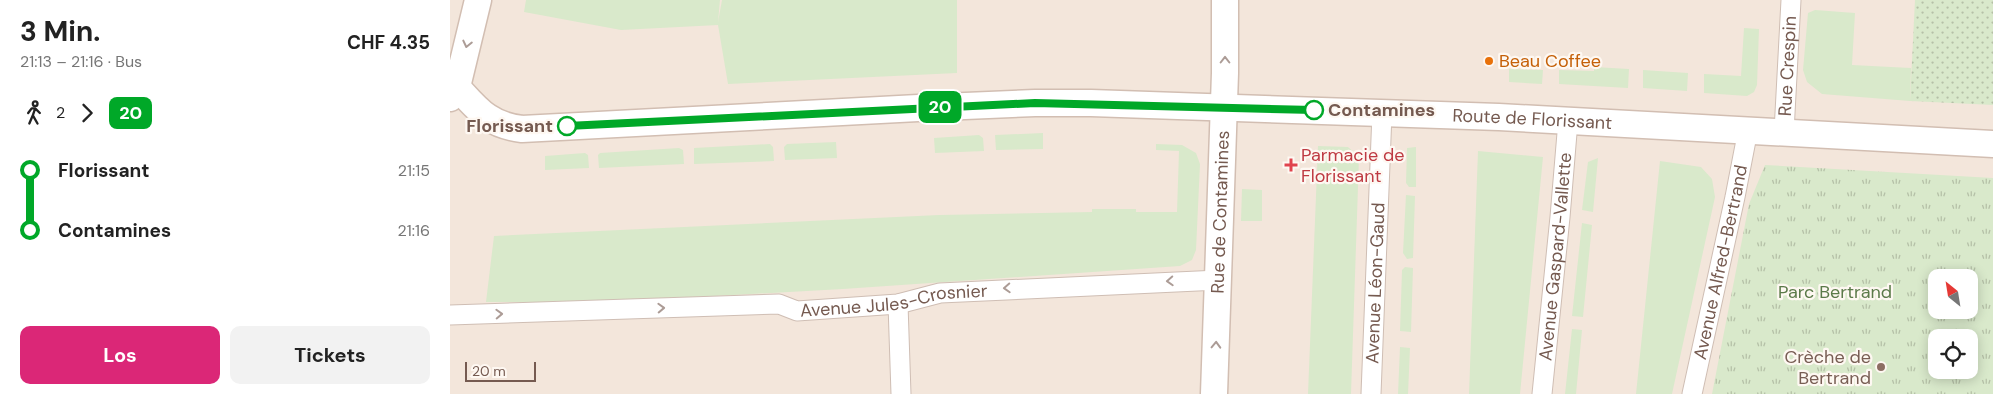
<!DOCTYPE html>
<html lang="de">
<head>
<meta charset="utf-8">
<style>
  body { margin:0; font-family:"DM Sans",sans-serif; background:#f2f2f2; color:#222; height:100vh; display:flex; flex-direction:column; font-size:19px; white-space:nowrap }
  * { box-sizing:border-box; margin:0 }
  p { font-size:16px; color:#767676 }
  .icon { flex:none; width:28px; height:28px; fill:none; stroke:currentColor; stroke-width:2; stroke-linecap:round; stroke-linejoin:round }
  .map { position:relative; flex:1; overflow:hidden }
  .side { display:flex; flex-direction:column; background:#fff; width:450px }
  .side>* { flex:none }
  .badge { padding:0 10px; border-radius:8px; font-size:18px; line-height:32px }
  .needle { width:32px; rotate:330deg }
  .controls { position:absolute; left:1478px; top:269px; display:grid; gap:10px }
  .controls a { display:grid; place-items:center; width:50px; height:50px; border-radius:10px; background:#fff; box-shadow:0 2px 12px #0003; font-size:25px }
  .scale { position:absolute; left:15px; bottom:12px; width:71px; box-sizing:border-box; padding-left:5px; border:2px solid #755a50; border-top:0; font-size:14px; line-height:18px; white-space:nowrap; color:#755a50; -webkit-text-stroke:4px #fef8f2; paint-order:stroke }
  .map>.badge { position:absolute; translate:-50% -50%; box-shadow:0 0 0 2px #fff }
  .legs { display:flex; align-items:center; gap:8px; height:55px; padding:0 20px; font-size:16px }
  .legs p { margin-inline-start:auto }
  .overview { display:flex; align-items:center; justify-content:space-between; height:85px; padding:0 20px }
  h1 { font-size:28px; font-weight:700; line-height:38px }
  .action { display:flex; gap:10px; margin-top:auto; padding:10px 20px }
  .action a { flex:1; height:58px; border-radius:10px; background:#db2777; color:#fff; font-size:20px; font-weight:700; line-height:58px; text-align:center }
  .action a+a { background:#f2f2f2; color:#222 }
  ul { padding:0 20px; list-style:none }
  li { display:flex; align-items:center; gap:18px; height:60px; font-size:19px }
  li i { display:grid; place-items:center; width:8px; height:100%; margin:0 6px; background:currentColor }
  li i::after { content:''; width:12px; height:12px; margin:-6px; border:4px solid; border-radius:50%; background:#fff }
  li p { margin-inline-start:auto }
  li:first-child i { background:linear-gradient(#0000 50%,currentColor 0) }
  li:last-child i { background:linear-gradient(currentColor 50%,#0000 0) }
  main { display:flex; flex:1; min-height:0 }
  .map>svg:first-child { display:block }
  .residential { fill:#f3e6db; fill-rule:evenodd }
  .grass { fill:url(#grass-dots) }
  .park { fill:url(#park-tufts); fill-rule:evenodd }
  .garden { fill:#d9e9cb }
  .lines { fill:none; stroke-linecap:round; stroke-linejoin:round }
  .street-casing { stroke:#cfbeb4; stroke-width:21 }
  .secondary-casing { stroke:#d2beb2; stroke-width:29 }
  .street { stroke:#fff; stroke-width:19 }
  .secondary { stroke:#fff; stroke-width:26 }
  .oneway { stroke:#ac9c96 }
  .line-1-casing { stroke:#fff; stroke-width:11 }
  .line-1 { stroke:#00a828; stroke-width:8 }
  .food-dot { fill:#e8710a; stroke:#fef8f2; stroke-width:2 }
  .stop-1-dot { fill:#fff; stroke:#00a828; stroke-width:2.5 }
  .health-dot { fill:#e0444e; stroke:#fef8f2; stroke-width:2 }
  .education-dot { fill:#8d6e63; stroke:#fef8f2; stroke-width:2 }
  .labels { text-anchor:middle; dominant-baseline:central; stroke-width:4.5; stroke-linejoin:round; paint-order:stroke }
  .food-label { font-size:18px; fill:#c56008; stroke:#fef8f2; text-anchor:start }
  .street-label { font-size:18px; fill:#755a50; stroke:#fef8f2 }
  .stop-label { font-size:18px; font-weight:bold; fill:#755a50; stroke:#fef8f2; text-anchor:start }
  .health-label { font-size:18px; fill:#be3a42; stroke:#fef8f2; text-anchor:start }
  .park-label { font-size:18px; fill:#5b7a49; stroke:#fef8f2 }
  .education-label { font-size:18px; fill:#785e54; stroke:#fef8f2; text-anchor:end }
</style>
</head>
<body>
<main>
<section class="side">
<div class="overview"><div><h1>3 Min.</h1><p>21:13 – 21:16 · Bus</p></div><b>CHF 4.35</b></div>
<div class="legs"><svg class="icon" aria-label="walk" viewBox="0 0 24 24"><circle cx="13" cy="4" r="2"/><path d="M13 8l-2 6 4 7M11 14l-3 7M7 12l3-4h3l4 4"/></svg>2<svg class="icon" aria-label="forward" viewBox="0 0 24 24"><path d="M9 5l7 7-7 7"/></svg><b class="badge" style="background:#00a828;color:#fff">20</b></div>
<ul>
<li><i style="color:#00a828"></i><b>Florissant</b><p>21:15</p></li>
<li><i style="color:#00a828"></i><b>Contamines</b><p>21:16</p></li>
</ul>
<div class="action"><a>Los</a><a>Tickets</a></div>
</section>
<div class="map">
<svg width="1543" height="394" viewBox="0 0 1543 394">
  <defs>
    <pattern id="grass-dots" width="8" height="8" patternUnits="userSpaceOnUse" patternTransform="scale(1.25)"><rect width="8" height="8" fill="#d9e9cb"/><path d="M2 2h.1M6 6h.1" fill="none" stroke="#b5c0a7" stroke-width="1.8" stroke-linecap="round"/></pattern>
    <pattern id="park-tufts" width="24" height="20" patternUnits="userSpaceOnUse" patternTransform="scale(1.25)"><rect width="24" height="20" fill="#d9e9cb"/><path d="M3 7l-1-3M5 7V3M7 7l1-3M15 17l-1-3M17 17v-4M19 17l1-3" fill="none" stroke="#b5c0a7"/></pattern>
  </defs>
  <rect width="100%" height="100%" fill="#fbf4ec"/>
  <!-- residential -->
  <path class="residential" d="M 0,0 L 1543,0 L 1543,394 L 0,394 ZM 1486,278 L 1519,278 L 1519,310 L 1486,310 ZM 1486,338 L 1519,338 L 1519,370 L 1486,370 Z"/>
  <!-- grass -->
  <path class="grass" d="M 1465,0 L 1543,0 L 1543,105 L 1460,101 Z"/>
  <!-- park -->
  <path class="park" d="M 1315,165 L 1543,178 L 1543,394 L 1262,394 L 1299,204 ZM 1486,278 L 1519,278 L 1519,310 L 1486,310 ZM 1486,338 L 1519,338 L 1519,370 L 1486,370 Z"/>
  <!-- garden -->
  <path class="garden" d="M 76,0 L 270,0 L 268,22 L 272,0 L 507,0 L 507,73 L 278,84 L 268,25 L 171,30 L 74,12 Z
    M 1365,10 L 1405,13 L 1402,65 L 1461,68 L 1460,101 L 1372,94 L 1357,82 L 1353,70 L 1358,13 Z
    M 1294,28 L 1309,29 L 1307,85 L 1304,92 L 1297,96 L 1254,93 L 1254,74 L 1291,76 Z
    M 1144,67 L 1179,69 L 1178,88 L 1109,84 L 1109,70 L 1144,71 Z
    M 1059,69 L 1093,70 L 1092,84 L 1059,82 Z
    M 1193,70 L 1238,73 L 1237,91 L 1193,88 Z
    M 593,133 L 593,149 L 546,150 L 545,135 Z
    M 529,135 L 533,138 L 534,151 L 485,153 L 484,138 Z
    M 386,142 L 387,158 L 335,160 L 334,147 L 337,144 Z
    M 320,144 L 323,147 L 324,161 L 244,164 L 244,148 Z
    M 706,144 L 732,145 L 746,153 L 750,164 L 746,250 L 742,260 L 730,266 L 393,289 L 103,305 L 102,302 L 36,302 L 44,236 L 489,215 L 642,212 L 642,209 L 686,209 L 686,212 L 727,212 L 729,151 L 706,150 Z
    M 868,146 L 898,147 L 909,157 L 901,394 L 858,394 Z
    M 966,147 L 966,187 L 959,187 L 956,183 L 957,148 Z
    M 229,148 L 233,150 L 234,164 L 149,168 L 148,155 L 150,153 Z
    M 1028,151 L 1093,157 L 1070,394 L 1019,394 Z
    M 135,153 L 138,155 L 139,168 L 95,170 L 95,156 Z
    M 1148,158 L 1143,212 L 1132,210 L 1138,162 Z
    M 1210,161 L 1251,167 L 1262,179 L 1265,197 L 1222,394 L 1186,394 Z
    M 792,189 L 812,190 L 812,221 L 791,221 Z
    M 956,195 L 965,196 L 963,258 L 957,259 L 953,253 Z
    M 1132,223 L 1142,225 L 1133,317 L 1122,316 Z
    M 955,267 L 963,268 L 961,332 L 950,331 L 952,270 Z
    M 1122,329 L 1132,330 L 1126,394 L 1115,394 Z
    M 950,347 L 960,348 L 958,394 L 948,394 Z"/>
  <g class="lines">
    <!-- street casing -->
    <g class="street-casing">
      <g id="street">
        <path id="s1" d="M 1334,132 L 1341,0"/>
        <path d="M 448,304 L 451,394"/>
        <path id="s2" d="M 0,315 L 329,304 L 347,311 L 448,304 L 490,293 L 769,280"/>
        <path id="s3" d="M 921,394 L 932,113"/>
        <path id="s4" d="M 1092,394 L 1110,217 L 1118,121"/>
        <path id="s5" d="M 1242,394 L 1285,197 L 1298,130"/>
      </g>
    </g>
    <!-- secondary casing -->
    <g class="secondary-casing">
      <g id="secondary">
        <path id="s6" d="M 7,87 C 28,110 39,125 72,129 L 468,108 L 585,103 L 641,103 L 1049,117 L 1543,144"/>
        <path d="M 0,98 L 7,87 L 28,0"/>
        <path id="s7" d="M 764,394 L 775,73 L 775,0"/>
      </g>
    </g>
    <!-- street -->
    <use href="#street" class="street"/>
    <!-- secondary -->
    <use href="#secondary" class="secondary"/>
  </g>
  <!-- one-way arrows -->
  <defs><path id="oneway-chevron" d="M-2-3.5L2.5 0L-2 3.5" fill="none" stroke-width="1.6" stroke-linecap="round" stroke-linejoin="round" transform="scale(1.25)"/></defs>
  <g class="oneway">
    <use href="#oneway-chevron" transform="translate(17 44) rotate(103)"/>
    <use href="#oneway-chevron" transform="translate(775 60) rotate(-90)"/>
    <use href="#oneway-chevron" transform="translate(720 281) rotate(177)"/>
    <use href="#oneway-chevron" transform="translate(557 288) rotate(177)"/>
    <use href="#oneway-chevron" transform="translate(211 308) rotate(-2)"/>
    <use href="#oneway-chevron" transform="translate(49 314) rotate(-2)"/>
    <use href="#oneway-chevron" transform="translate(766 345) rotate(-88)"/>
  </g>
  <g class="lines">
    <!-- line-1 casing -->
    <g class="line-1-casing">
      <path id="line-1" d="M 117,126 L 585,103 L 864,110"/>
    </g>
    <!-- line-1 -->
    <use href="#line-1" class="line-1"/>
  </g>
  <!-- markers -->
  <circle class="food-dot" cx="1039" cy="61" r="5"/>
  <g class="stop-1-dot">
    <circle cx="864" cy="110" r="9"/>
    <circle cx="117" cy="126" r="9"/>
  </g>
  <path class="health-dot" d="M838.5 157.5h5v5h5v5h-5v5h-5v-5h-5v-5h5z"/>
  <circle class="education-dot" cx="1431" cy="367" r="5"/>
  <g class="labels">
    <!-- food labels -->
    <g class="food-label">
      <text x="1049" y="61">Beau Coffee</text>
    </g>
    <!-- street labels -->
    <g class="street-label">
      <text stroke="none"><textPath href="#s1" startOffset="66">Rue Crespin</textPath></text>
      <text stroke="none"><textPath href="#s6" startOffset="1091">Route de Florissant</textPath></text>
      <text stroke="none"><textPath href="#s7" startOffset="182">Rue de Contamines</textPath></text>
      <text stroke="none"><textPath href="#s4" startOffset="138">Avenue Gaspard-Vallette</textPath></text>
      <text stroke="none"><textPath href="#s5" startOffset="135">Avenue Alfred-Bertrand</textPath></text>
      <text stroke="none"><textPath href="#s3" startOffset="111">Avenue Léon-Gaud</textPath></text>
      <text stroke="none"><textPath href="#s2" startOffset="446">Avenue Jules-Crosnier</textPath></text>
    </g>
    <!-- stop labels -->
    <g class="stop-label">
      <text x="878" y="110">Contamines</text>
      <text x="103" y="126" text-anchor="end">Florissant</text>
    </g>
    <!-- health labels -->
    <g class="health-label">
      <text x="851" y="155">Parmacie de<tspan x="851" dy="21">Florissant</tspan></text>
    </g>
    <!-- park labels -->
    <g class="park-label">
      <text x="1385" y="292">Parc Bertrand</text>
    </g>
    <!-- education labels -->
    <g class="education-label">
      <text x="1421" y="357">Crèche de<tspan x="1421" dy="21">Bertrand</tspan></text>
    </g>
  </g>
</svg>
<div class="controls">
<a><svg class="needle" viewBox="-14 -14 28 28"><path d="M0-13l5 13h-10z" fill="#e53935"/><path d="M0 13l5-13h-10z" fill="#767676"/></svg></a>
<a><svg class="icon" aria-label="locate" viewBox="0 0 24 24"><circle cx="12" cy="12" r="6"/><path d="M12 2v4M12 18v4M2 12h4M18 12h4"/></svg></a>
</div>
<div class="scale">20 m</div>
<b class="badge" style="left:490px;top:107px;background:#00a828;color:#fff">20</b>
</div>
</main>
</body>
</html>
